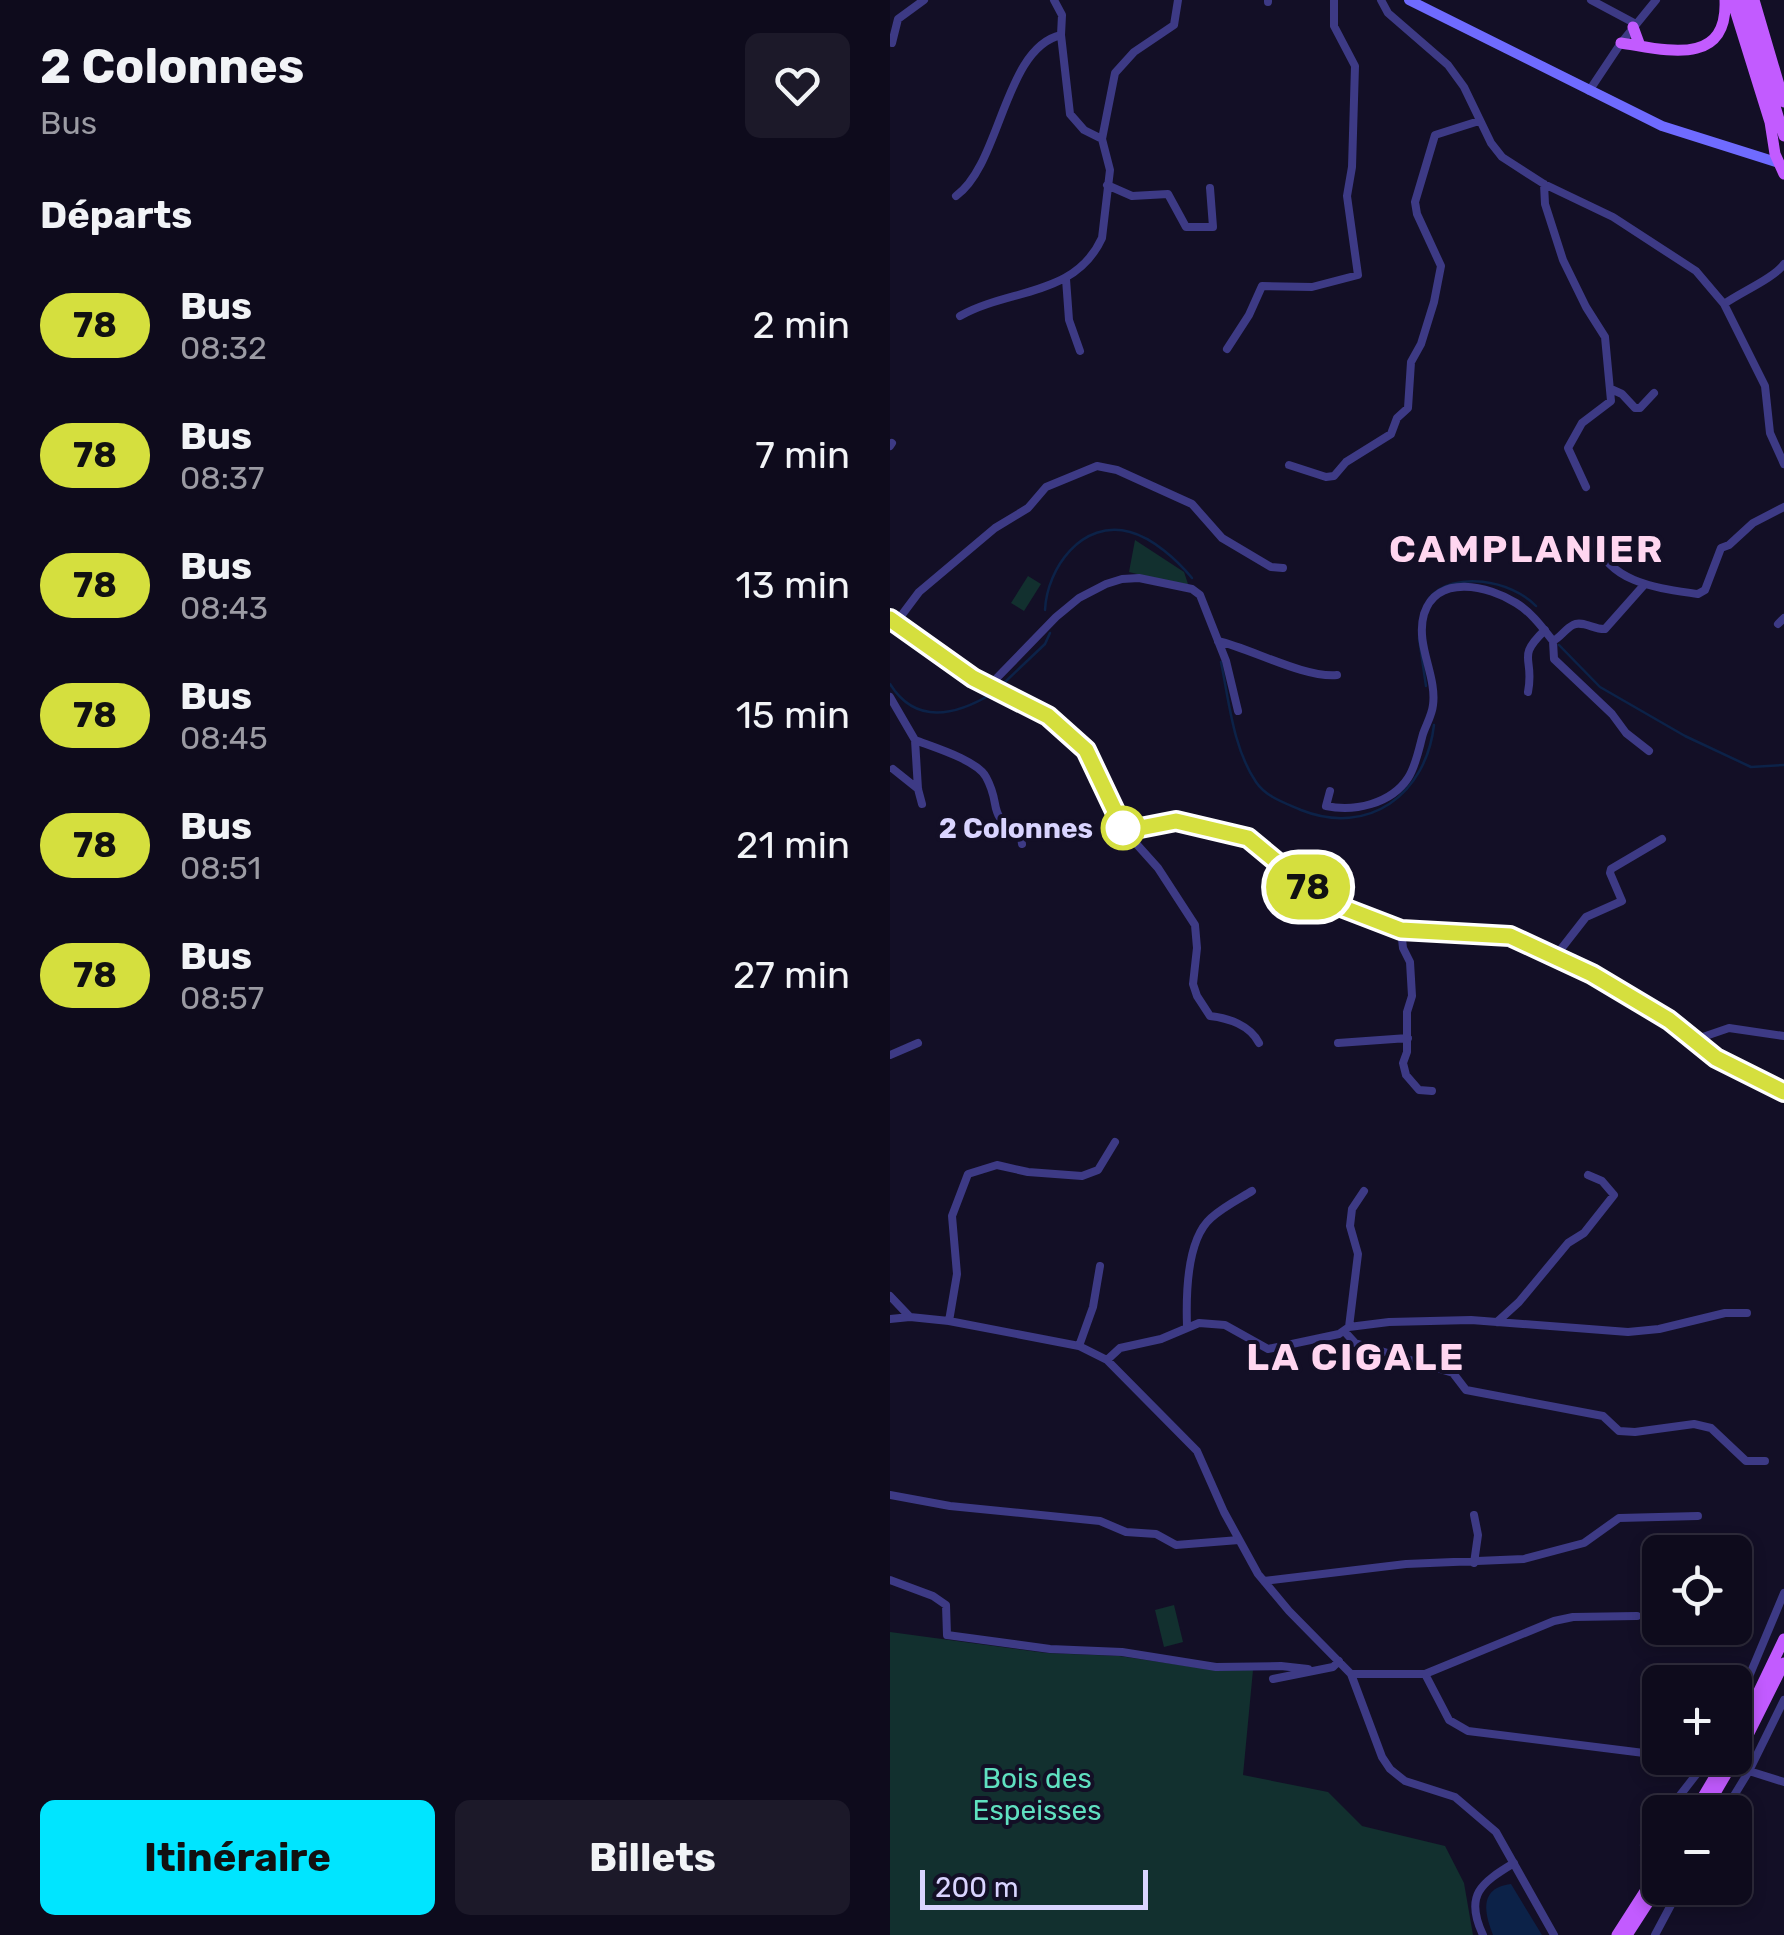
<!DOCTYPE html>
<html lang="fr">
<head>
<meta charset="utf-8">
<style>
  body { margin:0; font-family:Rubik,sans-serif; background:#1c1929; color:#f1f3f6; height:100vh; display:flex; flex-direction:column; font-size:38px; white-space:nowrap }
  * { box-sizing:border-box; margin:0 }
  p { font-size:32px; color:#9b9ba3 }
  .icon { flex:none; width:55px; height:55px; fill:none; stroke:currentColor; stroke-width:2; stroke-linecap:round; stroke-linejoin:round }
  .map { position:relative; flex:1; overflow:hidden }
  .drawer { display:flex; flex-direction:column; background:#0e0b1c; width:890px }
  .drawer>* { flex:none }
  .badge { padding:0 20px; border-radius:32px; font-size:35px; line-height:65px }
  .tools { position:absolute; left:752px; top:1535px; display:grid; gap:20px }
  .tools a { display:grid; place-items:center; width:110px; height:110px; border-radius:15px; background:#0e0b1c; box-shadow:0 5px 15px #0003,0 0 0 2px #2e2b3b; font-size:50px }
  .scale { position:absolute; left:30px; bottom:25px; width:228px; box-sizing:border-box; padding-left:10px; border:5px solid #d9d4ff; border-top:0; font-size:28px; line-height:35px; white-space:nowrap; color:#d9d4ff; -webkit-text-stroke:8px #130f26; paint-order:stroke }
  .map>.badge { position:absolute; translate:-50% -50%; box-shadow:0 0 0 5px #fff }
  h2 { padding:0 40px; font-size:38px; line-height:90px }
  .round { display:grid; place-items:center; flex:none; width:105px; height:105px; border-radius:15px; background:#1c1929 }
  .headline { display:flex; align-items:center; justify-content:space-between; height:170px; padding:0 40px }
  h1 { font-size:48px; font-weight:700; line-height:75px }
  .primary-button { display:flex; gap:20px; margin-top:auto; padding:20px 40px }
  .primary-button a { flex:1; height:115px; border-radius:15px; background:#00e5ff; color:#111; font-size:40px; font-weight:700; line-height:115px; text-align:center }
  .primary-button a+a { background:#1c1929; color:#f1f3f6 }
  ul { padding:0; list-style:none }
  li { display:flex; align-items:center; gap:30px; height:130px; padding:0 40px }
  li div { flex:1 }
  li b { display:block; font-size:38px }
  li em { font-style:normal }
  li .badge { min-width:110px; font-weight:700; text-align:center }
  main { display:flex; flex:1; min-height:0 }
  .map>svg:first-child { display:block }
  .green { fill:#12302f }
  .water { fill:#0c2248 }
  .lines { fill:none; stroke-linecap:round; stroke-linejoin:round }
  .stream { stroke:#0c2248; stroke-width:2.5 }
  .minor { stroke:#3d3a85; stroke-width:8 }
  .secondary { stroke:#6f6bff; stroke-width:10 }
  .primary { stroke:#c25bff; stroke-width:11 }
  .line-casing { stroke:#fff; stroke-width:22 }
  .line { stroke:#d5df3e; stroke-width:15 }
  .stop-dot { fill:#fff; stroke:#d5df3e; stroke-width:5 }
  .labels { text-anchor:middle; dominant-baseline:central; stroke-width:8; stroke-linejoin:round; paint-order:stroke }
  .stop-label { font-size:28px; font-weight:bold; fill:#d9d4ff; stroke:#130f26; text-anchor:end }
  .park-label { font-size:28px; fill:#5fe0c0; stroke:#130f26 }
  .district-label { font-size:38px; font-weight:bold; letter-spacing:2.5px; fill:#ffd6f0; stroke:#130f26 }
</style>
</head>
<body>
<main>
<section class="drawer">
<div class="headline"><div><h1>2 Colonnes</h1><p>Bus</p></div><a class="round"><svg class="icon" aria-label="heart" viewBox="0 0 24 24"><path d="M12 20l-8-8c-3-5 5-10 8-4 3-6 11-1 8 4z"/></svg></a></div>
<h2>Départs</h2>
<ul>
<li><span class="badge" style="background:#d5df3e;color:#111">78</span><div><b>Bus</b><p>08:32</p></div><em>2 min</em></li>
<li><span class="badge" style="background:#d5df3e;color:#111">78</span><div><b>Bus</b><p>08:37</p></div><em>7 min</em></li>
<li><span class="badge" style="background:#d5df3e;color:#111">78</span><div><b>Bus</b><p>08:43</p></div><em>13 min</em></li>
<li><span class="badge" style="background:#d5df3e;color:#111">78</span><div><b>Bus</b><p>08:45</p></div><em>15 min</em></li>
<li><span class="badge" style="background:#d5df3e;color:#111">78</span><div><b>Bus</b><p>08:51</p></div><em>21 min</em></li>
<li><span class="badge" style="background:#d5df3e;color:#111">78</span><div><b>Bus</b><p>08:57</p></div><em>27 min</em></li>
</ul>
<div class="primary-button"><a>Itinéraire</a><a>Billets</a></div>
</section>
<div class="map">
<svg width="894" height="1935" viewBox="0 0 894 1935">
  <rect width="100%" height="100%" fill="#130f26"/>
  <!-- green -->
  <path class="green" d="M 245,540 L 294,572 L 299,587 L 239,572 Z
    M 138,576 L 151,584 L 134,611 L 121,603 Z
    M 284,1605 L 293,1642 L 274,1647 L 265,1610 Z
    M 0,1632 L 156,1653 L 229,1656 L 324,1670 L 363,1670 L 353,1775 L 438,1792 L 472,1826 L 555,1846 L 574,1883 L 583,1935 L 0,1935 Z"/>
  <!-- water -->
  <path class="water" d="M 621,1884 L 652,1935 L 603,1935 C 594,1912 589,1888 621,1884 Z"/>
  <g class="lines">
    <!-- stream -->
    <path class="stream" d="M 539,598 C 564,570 621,580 646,606
      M 155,610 C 157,568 192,519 240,532 C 263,538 287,560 302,578
      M 529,638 L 536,686
      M 669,645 L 710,687 L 795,736 L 861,767 L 894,765
      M 331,662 C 339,701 343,748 366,782 C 376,797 395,803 411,810 C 479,837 536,794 544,725
      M 115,682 L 155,644 L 160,633
      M 0,684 C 26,726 67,715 103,693"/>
    <!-- minor -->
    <path class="minor" d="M 164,0 L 172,15 L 171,35 L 180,114 L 194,130 L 212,139
      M 491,0 L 498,13 L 558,65 L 574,87 L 601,143 L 612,157 L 654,184 L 723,217 L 806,271 L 834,304 L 875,386 L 880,433 L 894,464
      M 701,0 L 746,24
      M 378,2 L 378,0
      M 2,43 L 8,19 L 34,0
      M 699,91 L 731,43 L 766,0
      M 654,184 L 655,204 L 673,260 L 696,307 L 715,337 L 721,401 L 692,423 L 678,448 L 696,487
      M 217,185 L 242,196 L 278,194 L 296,227 L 323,227 L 320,188
      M 66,196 C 111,164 114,48 171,35
      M 176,279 L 179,320 L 190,351
      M 834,304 C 851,292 884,278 894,264
      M 70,316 C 120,288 185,297 212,238 L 220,170 L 212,139 L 225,73 L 244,52 L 284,25 L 288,0
      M 337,349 L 359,315 L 372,286 L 422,287 L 468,275 L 457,196 L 462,167 L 465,66 L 444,26 L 444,0
      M 721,389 L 732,394 L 745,408 L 750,408 L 764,393
      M 0,446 L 2,443
      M 399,465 L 436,477 L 444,476 L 456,462 L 501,434 L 507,418 L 518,408 L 521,362 L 531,344 L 544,302 L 551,266 L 527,214 L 525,202 L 545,135 L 589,121
      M 705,541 C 721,584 768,588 808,594 L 815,590 L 831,548 L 839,545 L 863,523 L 894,507
      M 0,619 L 83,678 L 158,715 L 196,750 L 233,828 L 245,829 L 286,821 L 359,839 L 422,891 L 446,905 L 511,930 L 620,936 L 702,975 L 779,1021 L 826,1057 L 894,1092
      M 5,624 L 29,592 L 105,528 L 138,508 L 156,487 L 207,466 L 227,470 L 302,504 L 332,538 L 381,567 L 393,568
      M 888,624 L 894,618
      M 328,641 C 362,649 414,678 447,675
      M 663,641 L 664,659 L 722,714 L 736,733 L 759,751
      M 99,686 L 166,617 L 189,598 L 216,584 L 232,579 L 249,578 L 302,589 L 310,595 L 336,661 L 348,711
      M 638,692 C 645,656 625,659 655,630
      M 0,697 L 25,740 L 28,789 L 32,804
      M 25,740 C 43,747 87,760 96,777 C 113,808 94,811 131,837 L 132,844
      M 3,769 L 28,789
      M 440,791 L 436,806 C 464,812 501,804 518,778 C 526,766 529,748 533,734 C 536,725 542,715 543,705 C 547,675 525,645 534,614 C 547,573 599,586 626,603 C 641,612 652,627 663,641 C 671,637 675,629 683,625 C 692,620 705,630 715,629 L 754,585
      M 233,829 L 268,868 L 305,925 L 307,948 L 303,984 L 307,996 L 320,1016 C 338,1018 360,1025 369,1043
      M 511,930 L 513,948 L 520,962 L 522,996 L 517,1012 L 517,1052 L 513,1063 L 516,1075 L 529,1090 L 542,1091
      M 664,958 L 696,917 L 732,901 L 720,873 L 721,869 L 772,839
      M 804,1040 L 839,1028 L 894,1036
      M 448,1043 L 518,1038
      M 0,1055 L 28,1043
      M 0,1296 L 20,1317
      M 0,1319 L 20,1317 L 59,1321 L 189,1346 L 217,1360 L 307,1451 L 334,1512 L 368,1574 L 399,1611 L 461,1674 L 492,1757 L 500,1769 L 515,1781 L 565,1797 L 606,1832 L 664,1935
      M 59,1321 L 67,1274 L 62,1216 L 78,1174 L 107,1165 L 138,1172 L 192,1176 L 208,1170 L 225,1142
      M 607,1322 L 629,1302 L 678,1243 L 694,1233 L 724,1195 L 712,1181 L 698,1175
      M 297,1326 C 296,1296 296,1240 321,1218 C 333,1207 349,1199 362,1191
      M 459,1327 L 468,1254 L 460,1226 L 462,1209 L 474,1191
      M 455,1332 L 465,1343 L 563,1373 L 576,1390 L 713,1416 L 729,1431 L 745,1432 L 804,1424 L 821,1428 L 856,1461 L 875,1461
      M 189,1346 L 203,1307 L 210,1266
      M 217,1360 L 230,1348 L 271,1339 L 309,1323 L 335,1325 L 378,1349 L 449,1334 L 459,1327 L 499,1322 L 581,1320 L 738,1332 L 769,1329 L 835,1313 L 857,1313
      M 0,1495 L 60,1506 L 210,1521 L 236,1532 L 266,1534 L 286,1545 L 349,1540
      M 584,1515 L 588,1535 L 584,1563
      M 0,1580 L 43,1596 L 56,1605 L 57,1635 L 160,1649 L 232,1652 L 326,1667 L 391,1666 L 418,1669
      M 374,1581 L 516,1564 L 634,1559 L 694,1543 L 729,1518 L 808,1516
      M 461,1674 L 535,1674 L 559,1720 L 578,1731 L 770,1755
      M 535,1674 L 664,1621 L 683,1617 L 747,1616
      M 383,1679 L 443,1667 L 449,1661
      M 845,1710 L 894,1593
      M 859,1771 L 894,1782
      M 777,1812 L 819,1758
      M 834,1812 L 859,1771 L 894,1700
      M 754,1845 L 770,1822
      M 593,1935 C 574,1895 591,1883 624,1863
      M 765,1935 L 790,1888"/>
    <!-- secondary -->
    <path class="secondary" d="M 519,0 L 772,126 L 889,163"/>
    <!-- primary -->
    <path class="primary" d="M 842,0 L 880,122 L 885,154 L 894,174
      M 853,0 L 894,136
      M 864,0 L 894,102
      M 743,27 L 750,46
      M 731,43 C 772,49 838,69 835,0
      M 845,1741 L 894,1639
      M 804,1812 L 836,1758
      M 814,1812 L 852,1747 L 894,1663
      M 727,1935 L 770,1868
      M 737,1935 L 770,1884"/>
  </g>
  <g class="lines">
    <!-- line casing -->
    <g class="line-casing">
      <path id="line" d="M 0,619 L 83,678 L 158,716 L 196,750 L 233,828 L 245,829 L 286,821 L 358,838 L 422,891 L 446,905 L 511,930 L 620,936 L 702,974 L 779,1020 L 826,1058 L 894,1092"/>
    </g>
    <!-- line -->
    <use href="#line" class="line"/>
  </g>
  <!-- markers -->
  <circle class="stop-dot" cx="233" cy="828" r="20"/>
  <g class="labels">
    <!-- stop labels -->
    <g class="stop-label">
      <text x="203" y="828">2 Colonnes</text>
    </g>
    <!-- park labels -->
    <g class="park-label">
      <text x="147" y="1778">Bois des<tspan x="147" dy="32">Espeisses</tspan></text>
    </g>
    <!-- district labels -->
    <g class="district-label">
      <text x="637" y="549">CAMPLANIER</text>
      <text x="466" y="1357">LA CIGALE</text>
    </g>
  </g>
</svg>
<div class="tools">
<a><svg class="icon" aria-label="locate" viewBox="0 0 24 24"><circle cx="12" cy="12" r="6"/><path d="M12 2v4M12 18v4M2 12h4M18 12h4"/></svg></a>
<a>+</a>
<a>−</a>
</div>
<div class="scale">200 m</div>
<b class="badge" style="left:418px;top:887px;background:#d5df3e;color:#111">78</b>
</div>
</main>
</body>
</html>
